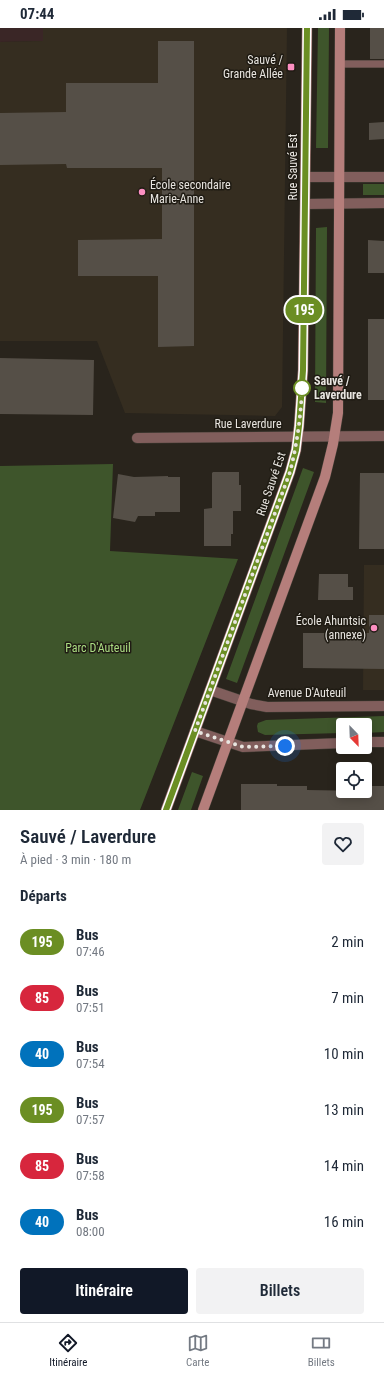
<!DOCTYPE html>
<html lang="fr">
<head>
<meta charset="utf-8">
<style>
  body { margin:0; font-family:"Roboto Condensed",sans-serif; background:#f2f2f3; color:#1f2937; height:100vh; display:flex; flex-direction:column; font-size:15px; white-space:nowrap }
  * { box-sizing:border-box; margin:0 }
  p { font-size:13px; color:#747a83 }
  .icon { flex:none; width:22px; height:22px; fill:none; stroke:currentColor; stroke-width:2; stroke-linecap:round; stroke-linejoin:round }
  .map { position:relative; height:782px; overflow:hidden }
  .drawer { display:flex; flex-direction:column; background:#fff; flex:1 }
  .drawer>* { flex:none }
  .badge { padding:0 8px; border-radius:13px; font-size:14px; line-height:26px }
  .needle { width:26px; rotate:157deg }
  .controls { position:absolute; left:336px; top:690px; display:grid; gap:8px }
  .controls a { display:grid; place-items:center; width:36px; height:36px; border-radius:4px; background:#fff; box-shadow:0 2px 10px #0003; font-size:20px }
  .you { position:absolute; width:20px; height:20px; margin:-10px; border:3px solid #fff; border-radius:50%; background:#1a73e8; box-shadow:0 0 0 6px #1a73e833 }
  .map>.badge { position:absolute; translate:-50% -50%; box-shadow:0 0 0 2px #fff }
  h2 { padding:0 20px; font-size:15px; line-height:36px }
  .round { display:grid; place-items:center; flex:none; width:42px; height:42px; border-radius:4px; background:#f2f2f3 }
  .overview { display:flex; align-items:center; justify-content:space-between; height:68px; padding:0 20px }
  h1 { font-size:19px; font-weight:600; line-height:30px }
  .action { display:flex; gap:8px; margin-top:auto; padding:8px 20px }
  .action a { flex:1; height:46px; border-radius:4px; background:#111827; color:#fff; font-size:16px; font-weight:600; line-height:46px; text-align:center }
  .action a+a { background:#f2f2f3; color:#1f2937 }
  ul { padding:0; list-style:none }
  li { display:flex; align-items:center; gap:12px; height:56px; padding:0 20px }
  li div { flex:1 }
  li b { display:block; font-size:15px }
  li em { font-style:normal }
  li .badge { min-width:44px; font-weight:700; text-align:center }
  .status { display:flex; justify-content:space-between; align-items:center; height:28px; padding:0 20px; background:#fff; direction:ltr }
  .status svg { height:11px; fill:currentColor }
  .tabs { display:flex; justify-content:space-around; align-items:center; height:56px; border-top:1px solid #e0e1e3; background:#fff; font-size:11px; color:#747a83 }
  .tabs a { display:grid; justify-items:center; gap:2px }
  .tabs .active { color:#111827 }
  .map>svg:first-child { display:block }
  .commercial { fill:#3a2626 }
  .built { fill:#352d20 }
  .green { fill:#3e552b }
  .building { fill:#554f47 }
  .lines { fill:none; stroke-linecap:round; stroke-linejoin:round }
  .lane-casing { stroke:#443f37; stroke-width:8 }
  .street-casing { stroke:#443f37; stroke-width:11 }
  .secondary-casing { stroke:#443f37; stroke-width:11 }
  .lane { stroke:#815e5c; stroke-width:7 }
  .street { stroke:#815e5c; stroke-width:10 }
  .secondary { stroke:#b57e7b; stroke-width:10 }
  .line-casing { stroke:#fff; stroke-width:9 }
  .line { stroke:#6b8e23; stroke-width:6 }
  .walk { stroke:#e8e5e0; stroke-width:4; stroke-dasharray:0 7.2 }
  .poi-dot { fill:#fc8fc1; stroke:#1f1b13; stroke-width:1.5 }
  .stop-dot { fill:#fff; stroke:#6b8e23; stroke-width:2 }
  .labels { text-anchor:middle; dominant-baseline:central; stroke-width:3; stroke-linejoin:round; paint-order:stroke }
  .poi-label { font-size:12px; fill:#e8e5e0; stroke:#1f1b13; text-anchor:end }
  .street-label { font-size:12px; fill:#e8e5e0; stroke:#1f1b13 }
  .stop-label { font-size:12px; font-weight:bold; fill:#e8e5e0; stroke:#1f1b13; text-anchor:start }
  .park-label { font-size:12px; fill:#acde83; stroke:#1f1b13 }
</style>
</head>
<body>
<div class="status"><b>07:44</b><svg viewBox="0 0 49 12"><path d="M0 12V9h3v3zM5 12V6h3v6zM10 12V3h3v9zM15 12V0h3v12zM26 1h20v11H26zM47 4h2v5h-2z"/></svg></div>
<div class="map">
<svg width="384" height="782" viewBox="0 0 384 782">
  <rect width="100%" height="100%" fill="#29241c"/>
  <!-- commercial -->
  <path class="commercial" d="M 0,0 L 43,0 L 44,13 L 0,14 Z"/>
  <!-- built -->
  <path class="built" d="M 43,0 L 287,0 L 282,379 L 275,388 L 125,385 L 97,313 L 0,313 L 0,14 L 43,13 Z
    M 364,537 L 384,537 L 384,662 L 363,662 Z"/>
  <!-- green -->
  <path class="green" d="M 318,0 L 329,0 L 328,120 L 316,120 Z
    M 363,156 L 384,156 L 384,167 L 363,167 Z
    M 327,199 L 326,375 L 315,374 L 316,200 Z
    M 113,436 L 110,523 L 238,531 L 140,782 L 0,782 L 0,438 Z
    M 303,440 L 314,444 L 237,655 L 226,651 Z
    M 384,688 L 384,704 L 365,705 L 365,697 L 343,697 L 343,705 L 265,707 L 258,704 L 257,698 L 258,695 L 266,692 Z
    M 192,744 L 203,748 L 191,782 L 178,782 Z"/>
  <!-- building -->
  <path class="building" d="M 370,0 L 384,0 L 384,31 L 370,31 Z
    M 158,13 L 194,13 L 194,318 L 158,319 L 158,248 L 78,248 L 78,212 L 162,211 L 162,140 L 67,140 L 66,136 L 0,137 L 0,85 L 66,84 L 66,55 L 158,55 Z
    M 384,94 L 384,111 L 369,112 L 369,95 Z
    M 368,212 L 384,213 L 384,245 L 368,245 Z
    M 368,291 L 384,291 L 384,372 L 368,372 Z
    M 0,330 L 94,332 L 93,387 L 0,386 Z
    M 213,444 L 239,444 L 239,457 L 241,457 L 241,483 L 233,483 L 233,506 L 231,506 L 231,518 L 204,518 L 204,481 L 212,480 L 212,445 Z
    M 360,445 L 384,445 L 384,521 L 359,521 Z
    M 118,446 L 134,449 L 168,448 L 168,449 L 180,449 L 180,484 L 155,484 L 155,488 L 138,488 L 135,494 L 113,490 Z
    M 319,546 L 348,546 L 348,559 L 353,559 L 353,572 L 318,572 Z
    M 369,587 L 384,587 L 384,641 L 303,640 L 303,605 L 369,605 Z
    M 241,756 L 277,756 L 277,758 L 307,758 L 307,762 L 365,763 L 367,762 L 367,758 L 384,758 L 384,782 L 241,782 Z"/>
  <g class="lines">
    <!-- lane casing -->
    <g class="lane-casing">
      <path id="lane" d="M 340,36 L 384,36"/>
    </g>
    <!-- street casing -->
    <g class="street-casing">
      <path id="street" d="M 306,149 L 384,149
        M 306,176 L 384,175
        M 137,410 L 384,408
        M 210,662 L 251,676 L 267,679 L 384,678
        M 195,703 L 243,719 L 343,715
        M 365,714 L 384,714"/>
    </g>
    <!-- secondary casing -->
    <g class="secondary-casing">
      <path id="secondary" d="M 166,782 L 290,444 L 296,422 L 299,398 L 303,342 L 307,0
        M 203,782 L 325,449 L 333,416 L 338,385 L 340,0"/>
    </g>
    <!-- lane -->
    <use href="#lane" class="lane"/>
    <!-- street -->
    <use href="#street" class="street"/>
    <!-- secondary -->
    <use href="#secondary" class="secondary"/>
  </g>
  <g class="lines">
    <!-- line casing -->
    <g class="line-casing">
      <path id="line" d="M 166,782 L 290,444 L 296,422 L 299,398 L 303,342 L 307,0"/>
    </g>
    <!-- line -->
    <use href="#line" class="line"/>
    <!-- walk -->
    <path class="walk" d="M 285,718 L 243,719 L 195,703 L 290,444 C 297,416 301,388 302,359 L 302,360"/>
  </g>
  <!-- markers -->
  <g class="poi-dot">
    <rect x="287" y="35" width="8" height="8" rx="2"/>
    <circle cx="142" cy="164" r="4"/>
    <circle cx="374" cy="600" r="4"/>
  </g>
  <circle class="stop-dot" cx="302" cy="360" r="8"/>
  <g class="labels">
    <!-- poi labels -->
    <g class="poi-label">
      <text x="283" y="32">Sauvé /<tspan x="283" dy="14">Grande Allée</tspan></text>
      <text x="150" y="157" text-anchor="start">École secondaire<tspan x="150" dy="14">Marie-Anne</tspan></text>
      <text x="366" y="593">École Ahuntsic<tspan x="366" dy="14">(annexe)</tspan></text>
    </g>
    <!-- street labels -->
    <g class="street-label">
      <text transform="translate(293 139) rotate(-90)">Rue Sauvé Est</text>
      <text x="248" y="396">Rue Laverdure</text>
      <text transform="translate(271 456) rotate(-71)">Rue Sauvé Est</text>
      <text x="307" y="665">Avenue D'Auteuil</text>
    </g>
    <!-- stop labels -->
    <g class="stop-label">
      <text x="314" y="353">Sauvé /<tspan x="314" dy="14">Laverdure</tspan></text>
    </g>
    <!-- park labels -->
    <g class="park-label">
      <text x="98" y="620">Parc D'Auteuil</text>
    </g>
  </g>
</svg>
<div class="controls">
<a><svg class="needle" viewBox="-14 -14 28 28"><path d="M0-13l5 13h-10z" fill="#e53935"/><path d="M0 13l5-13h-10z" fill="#747a83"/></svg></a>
<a><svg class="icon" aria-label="locate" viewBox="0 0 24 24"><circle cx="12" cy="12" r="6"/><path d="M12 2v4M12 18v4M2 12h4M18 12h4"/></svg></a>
</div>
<div class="you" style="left:285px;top:718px"></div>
<b class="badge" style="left:304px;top:282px;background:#6b8e23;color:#fff">195</b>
</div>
<section class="drawer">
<div class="overview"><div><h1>Sauvé / Laverdure</h1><p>À pied · 3 min · 180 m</p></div><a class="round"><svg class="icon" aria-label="heart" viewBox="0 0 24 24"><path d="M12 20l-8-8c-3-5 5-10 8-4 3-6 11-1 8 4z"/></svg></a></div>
<h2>Départs</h2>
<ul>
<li><span class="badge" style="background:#6b8e23;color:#fff">195</span><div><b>Bus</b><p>07:46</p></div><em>2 min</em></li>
<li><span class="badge" style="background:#d7263d;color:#fff">85</span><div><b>Bus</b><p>07:51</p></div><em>7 min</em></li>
<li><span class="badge" style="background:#0072bc;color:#fff">40</span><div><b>Bus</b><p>07:54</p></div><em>10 min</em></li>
<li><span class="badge" style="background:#6b8e23;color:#fff">195</span><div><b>Bus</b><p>07:57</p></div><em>13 min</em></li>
<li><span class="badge" style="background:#d7263d;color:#fff">85</span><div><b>Bus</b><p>07:58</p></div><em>14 min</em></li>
<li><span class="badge" style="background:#0072bc;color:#fff">40</span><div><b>Bus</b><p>08:00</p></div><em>16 min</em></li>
</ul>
<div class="action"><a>Itinéraire</a><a>Billets</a></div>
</section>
<nav class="tabs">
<a class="active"><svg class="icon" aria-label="directions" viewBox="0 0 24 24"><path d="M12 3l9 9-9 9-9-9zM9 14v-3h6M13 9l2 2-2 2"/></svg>Itinéraire</a>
<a><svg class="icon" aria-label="map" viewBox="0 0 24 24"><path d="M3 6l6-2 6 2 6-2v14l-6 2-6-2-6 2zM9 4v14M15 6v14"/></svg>Carte</a>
<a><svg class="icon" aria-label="tickets" viewBox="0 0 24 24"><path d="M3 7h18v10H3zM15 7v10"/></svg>Billets</a>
</nav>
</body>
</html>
